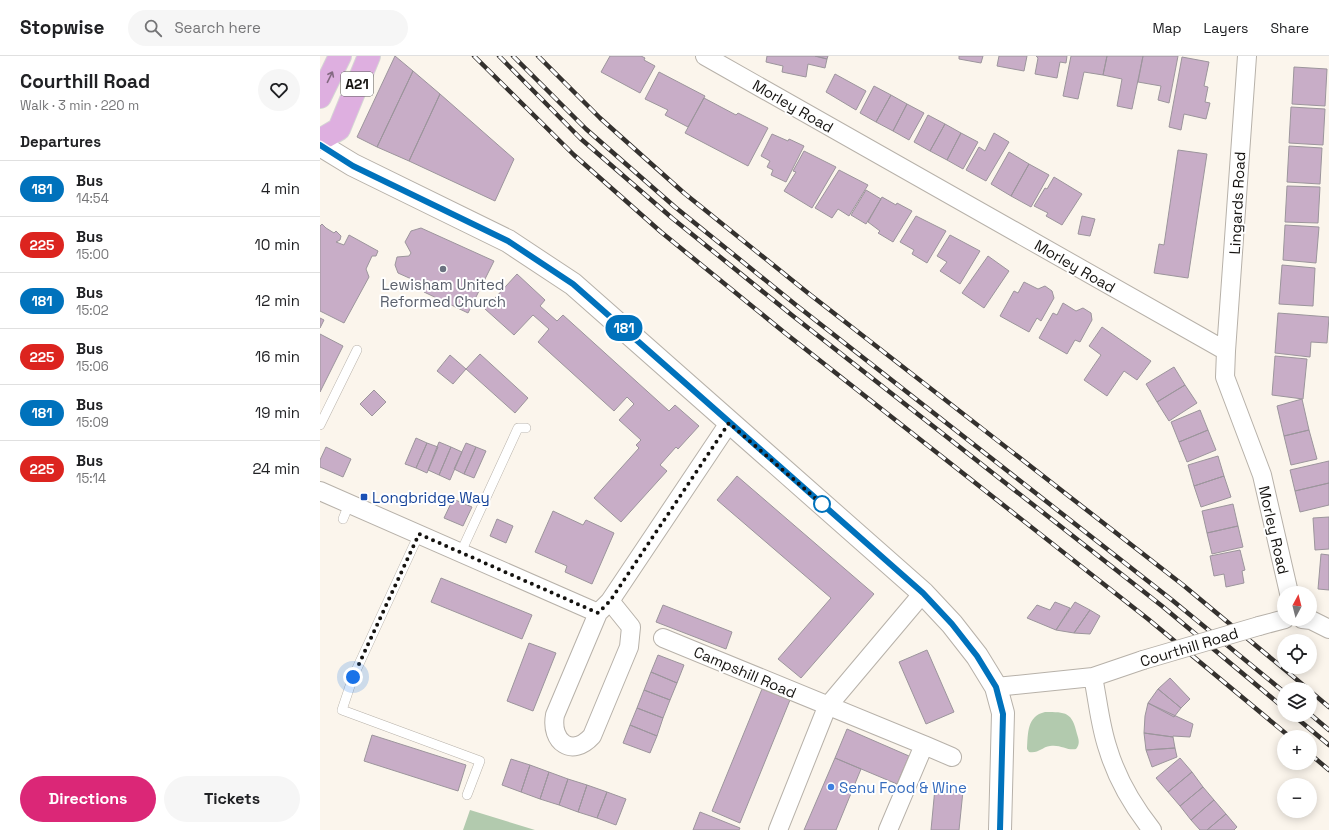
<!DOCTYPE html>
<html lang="en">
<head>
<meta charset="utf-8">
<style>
  body { margin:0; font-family:"Space Grotesk",sans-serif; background:#f6f6f6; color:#202124; height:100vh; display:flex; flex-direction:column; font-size:15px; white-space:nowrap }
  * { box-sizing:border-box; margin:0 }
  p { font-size:13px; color:#757577 }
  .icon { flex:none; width:22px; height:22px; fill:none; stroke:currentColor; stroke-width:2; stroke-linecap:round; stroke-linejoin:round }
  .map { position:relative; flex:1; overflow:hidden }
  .panel { display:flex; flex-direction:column; background:#fff; width:320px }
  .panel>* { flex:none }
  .badge { padding:0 8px; border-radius:13px; font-size:14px; line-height:26px }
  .needle { width:26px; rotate:7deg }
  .controls { position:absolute; left:957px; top:530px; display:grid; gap:8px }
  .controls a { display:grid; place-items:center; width:40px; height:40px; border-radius:50%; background:#fff; box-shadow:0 2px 10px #0003; font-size:20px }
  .you { position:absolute; width:20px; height:20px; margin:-10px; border:3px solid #fff; border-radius:50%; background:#1a73e8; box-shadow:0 0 0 6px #1a73e833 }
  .map>.badge { position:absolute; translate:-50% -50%; box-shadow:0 0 0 2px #fff }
  h2 { padding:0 20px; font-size:15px; line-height:36px }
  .round { display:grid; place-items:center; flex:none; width:42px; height:42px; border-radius:21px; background:#f6f6f6 }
  .headline { display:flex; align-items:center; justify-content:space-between; height:68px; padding:0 20px }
  h1 { font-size:19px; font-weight:600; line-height:30px }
  .button { display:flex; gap:8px; margin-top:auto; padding:8px 20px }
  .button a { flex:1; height:46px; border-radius:24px; background:#db2777; color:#fff; font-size:16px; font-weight:600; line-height:46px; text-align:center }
  .button a+a { background:#f6f6f6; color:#202124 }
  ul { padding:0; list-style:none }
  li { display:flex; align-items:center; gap:12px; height:56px; padding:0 20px; border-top:1px solid #e0e0e0 }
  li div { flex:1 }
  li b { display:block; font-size:15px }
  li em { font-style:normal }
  li .badge { min-width:44px; font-weight:700; text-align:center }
  header { display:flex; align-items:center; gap:24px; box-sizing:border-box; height:56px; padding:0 20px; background:#fff; border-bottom:1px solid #e0e0e0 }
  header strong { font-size:19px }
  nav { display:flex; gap:22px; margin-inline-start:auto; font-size:14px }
  .search { width:280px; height:36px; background:#f6f6f6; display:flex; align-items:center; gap:10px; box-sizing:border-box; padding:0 14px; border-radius:22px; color:#757577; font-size:15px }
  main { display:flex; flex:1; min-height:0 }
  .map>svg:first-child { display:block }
  .green { fill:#b2caae }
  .building { fill:#c8adc7; stroke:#9c959c }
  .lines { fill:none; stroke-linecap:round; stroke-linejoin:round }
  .service-casing { stroke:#b7b1a9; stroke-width:10 }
  .minor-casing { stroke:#b7b1a9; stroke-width:20 }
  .tertiary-casing { stroke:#b7b1a9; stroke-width:24 }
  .trunk-casing { stroke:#d5d5d4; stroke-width:24 }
  .service { stroke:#fff; stroke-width:9 }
  .minor { stroke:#fff; stroke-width:18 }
  .tertiary { stroke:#fff; stroke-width:22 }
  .trunk { stroke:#deafe0; stroke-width:22 }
  .rail-casing { stroke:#34312e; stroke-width:4.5 }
  .rail { stroke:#fff; stroke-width:3; stroke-dasharray:9; stroke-linecap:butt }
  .minor-bridge-casing { stroke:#b7b1a9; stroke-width:20; stroke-linecap:butt }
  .minor-bridge { stroke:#fff; stroke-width:18 }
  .oneway { stroke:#846982 }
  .line-casing { stroke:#fff; stroke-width:9 }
  .line { stroke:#0072bc; stroke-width:6 }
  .walk { stroke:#151310; stroke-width:4; stroke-dasharray:0 7.2 }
  .worship-dot { fill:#6b7280; stroke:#fff; stroke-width:1.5 }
  .transit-dot { fill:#1a4fb4; stroke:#fff; stroke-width:1.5 }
  .stop-dot { fill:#fff; stroke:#0072bc; stroke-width:2 }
  .shop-dot { fill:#3f7fe0; stroke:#fff; stroke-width:1.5 }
  .labels { text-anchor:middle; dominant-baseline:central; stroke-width:4; stroke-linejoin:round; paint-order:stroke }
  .shield { fill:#fff; stroke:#5b5a58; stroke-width:1 }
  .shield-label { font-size:14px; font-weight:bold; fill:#151310 }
  .street-label { font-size:15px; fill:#151310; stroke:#fff }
  .worship-label { font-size:15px; fill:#5b616d; stroke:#fff }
  .transit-label { font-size:15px; fill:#164399; stroke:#fff; text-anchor:start }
  .shop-label { font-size:15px; fill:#366cbe; stroke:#fff; text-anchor:start }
</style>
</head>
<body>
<header>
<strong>Stopwise</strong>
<div class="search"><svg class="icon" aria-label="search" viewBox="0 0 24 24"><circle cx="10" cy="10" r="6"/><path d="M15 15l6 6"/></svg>Search here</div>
<nav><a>Map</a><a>Layers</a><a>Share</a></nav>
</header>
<main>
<section class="panel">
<div class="headline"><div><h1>Courthill Road</h1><p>Walk · 3 min · 220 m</p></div><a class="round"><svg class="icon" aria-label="heart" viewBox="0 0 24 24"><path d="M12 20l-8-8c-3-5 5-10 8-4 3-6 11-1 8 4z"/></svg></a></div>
<h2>Departures</h2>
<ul>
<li><span class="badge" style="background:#0072bc;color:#fff">181</span><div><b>Bus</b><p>14:54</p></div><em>4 min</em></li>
<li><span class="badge" style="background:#dc241f;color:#fff">225</span><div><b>Bus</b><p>15:00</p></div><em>10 min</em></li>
<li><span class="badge" style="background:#0072bc;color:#fff">181</span><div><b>Bus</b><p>15:02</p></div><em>12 min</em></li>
<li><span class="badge" style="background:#dc241f;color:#fff">225</span><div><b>Bus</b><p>15:06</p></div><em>16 min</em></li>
<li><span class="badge" style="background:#0072bc;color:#fff">181</span><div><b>Bus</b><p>15:09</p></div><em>19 min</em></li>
<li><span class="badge" style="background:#dc241f;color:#fff">225</span><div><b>Bus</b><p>15:14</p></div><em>24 min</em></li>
</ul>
<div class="button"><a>Directions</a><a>Tickets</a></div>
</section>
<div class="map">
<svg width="1009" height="774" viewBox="0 0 1009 774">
  <rect width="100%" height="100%" fill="#fbf5ec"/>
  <!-- green -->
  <path class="green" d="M 725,656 C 746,656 752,656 757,678 C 759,684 760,688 756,693 C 748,695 740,688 730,690 C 722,691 718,698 709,696 L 707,693 C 708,677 707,660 725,656 Z
    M 150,754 L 215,774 L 143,774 Z"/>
  <!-- building -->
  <path class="building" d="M 75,0 L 93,15 L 57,91 L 37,81 Z
    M 290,0 L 321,0 L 325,2 L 324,4 L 335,10 L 320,37 L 281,16 Z
    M 447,0 L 495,0 L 507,3 L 505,12 L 488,8 L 486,21 L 462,16 L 463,10 L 446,6 Z
    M 495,0 L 508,0 L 507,3 Z
    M 639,0 L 663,0 L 661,7 L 639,3 Z
    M 679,0 L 707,0 L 704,15 L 677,10 Z
    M 716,0 L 747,0 L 746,7 L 740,6 L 737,22 L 715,18 L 718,2 Z
    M 751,0 L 787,0 L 783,19 L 764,16 L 758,43 L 743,40 Z
    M 787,0 L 823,0 L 812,53 L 797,50 L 802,23 L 783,19 Z
    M 823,0 L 858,0 L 849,47 L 838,44 L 841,30 L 818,26 Z
    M 862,1 L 889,6 L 884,30 L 888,31 L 885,46 L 890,47 L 886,63 L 864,58 L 861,74 L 849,71 Z
    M 974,11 L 1007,13 L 1005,50 L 972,48 Z
    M 93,15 L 120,38 L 89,105 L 57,91 Z
    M 339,16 L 385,40 L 368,71 L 345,59 L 348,54 L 325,43 Z
    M 515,18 L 546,35 L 536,54 L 506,36 Z
    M 554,30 L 571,39 L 556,66 L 540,57 Z
    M 120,38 L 194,103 L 175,145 L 89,105 Z
    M 571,39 L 587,48 L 573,75 L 556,66 Z
    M 384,42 L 416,59 L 418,57 L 448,72 L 428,110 L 365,77 Z
    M 587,48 L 604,57 L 589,84 L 573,75 Z
    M 971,51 L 1005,53 L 1003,89 L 969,87 Z
    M 608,59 L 625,68 L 610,95 L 594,86 Z
    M 625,68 L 641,77 L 627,104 L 610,95 Z
    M 641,77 L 658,86 L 643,113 L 627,104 Z
    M 674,77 L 689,86 L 666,125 L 646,114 L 659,91 L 665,95 Z
    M 452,78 L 468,85 L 469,83 L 484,90 L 466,126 L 451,119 L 453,114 L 447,111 L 450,105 L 441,100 Z
    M 969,90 L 1002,92 L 1000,128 L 967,126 Z
    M 858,94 L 887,98 L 868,222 L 834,217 L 839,188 L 844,189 Z
    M 484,95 L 516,111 L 492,152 L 464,135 L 476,116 L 473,115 Z
    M 689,96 L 709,108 L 691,140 L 671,128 Z
    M 709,108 L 729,119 L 711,151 L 691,140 Z
    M 519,114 L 548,129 L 529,160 L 518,153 L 512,162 L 495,152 Z
    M 734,121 L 762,138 L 742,169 L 726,160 L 728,157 L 714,150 L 725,132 L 727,133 Z
    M 967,130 L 1000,131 L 998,167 L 965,166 Z
    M 546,134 L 561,143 L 546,168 L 531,159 Z
    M 562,141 L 576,149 L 577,147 L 592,155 L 573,186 L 558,177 L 560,175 L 548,166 Z
    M 596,160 L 626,175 L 607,207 L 592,198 L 594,194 L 580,186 Z
    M 762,160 L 775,163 L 770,180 L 758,178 Z
    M 2,168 L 6,172 L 14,177 L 16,175 L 21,180 L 20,184 L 16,186 L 24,189 L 29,179 L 58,195 L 56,200 L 52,200 L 46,213 L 49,221 L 24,267 L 0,255 L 0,170 Z
    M 965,169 L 999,171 L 996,207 L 963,204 Z
    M 101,172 L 174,205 L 148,257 L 104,236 L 107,230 L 78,217 L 75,209 L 77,201 L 89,200 L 91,197 L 85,186 L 91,175 Z
    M 630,179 L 660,195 L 640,228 L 620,215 L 627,206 L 617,200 Z
    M 668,200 L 689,215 L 664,252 L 642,237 Z
    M 962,209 L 995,212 L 993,250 L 959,248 Z
    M 197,218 L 225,244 L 220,250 L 237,265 L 243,259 L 349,355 L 355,349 L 379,370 L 358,393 L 356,391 L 340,409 L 347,415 L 301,466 L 274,442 L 319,392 L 316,389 L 321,384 L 299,364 L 314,348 L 307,341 L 294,355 L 218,286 L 229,273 L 213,259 L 194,279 L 165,253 Z
    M 704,226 L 718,233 L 725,230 L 732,235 L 734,242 L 721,265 L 717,262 L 709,276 L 680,260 L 694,235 L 698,237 Z
    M 743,247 L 756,255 L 763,252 L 771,257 L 772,264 L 760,286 L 755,284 L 747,298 L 719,282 L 733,257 L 737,259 Z
    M 958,257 L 1009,261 L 1007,287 L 991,286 L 990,301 L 955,297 Z
    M 0,262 L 4,264 L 0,272 Z
    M 782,271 L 831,305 L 817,324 L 804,315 L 787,340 L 764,324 L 781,299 L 769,290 Z
    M 0,278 L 23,290 L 0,336 Z
    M 160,298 L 208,342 L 195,357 L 146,313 Z
    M 130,299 L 146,313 L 133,328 L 117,315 Z
    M 955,300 L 987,303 L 983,343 L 952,339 Z
    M 854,311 L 865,329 L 837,346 L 826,328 Z
    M 865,329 L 877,347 L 849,365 L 837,346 Z
    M 54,334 L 66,346 L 52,360 L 40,348 Z
    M 982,343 L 989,374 L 964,380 L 957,350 Z
    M 880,354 L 888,374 L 859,386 L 851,366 Z
    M 888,374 L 896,394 L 867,406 L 859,386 Z
    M 989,374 L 997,403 L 971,409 L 964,380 Z
    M 96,382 L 107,387 L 96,412 L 85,408 Z
    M 119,386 L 131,391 L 119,419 L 108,414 Z
    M 107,387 L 118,391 L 107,417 L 96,412 Z
    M 146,387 L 156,391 L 144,418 L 134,413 Z
    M 6,391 L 31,403 L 23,421 L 0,411 L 0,404 Z
    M 131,391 L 142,396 L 130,424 L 119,419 Z
    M 156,391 L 166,395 L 154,422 L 144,418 Z
    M 898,400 L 904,420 L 874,430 L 868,409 Z
    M 1009,405 L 1009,427 L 975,435 L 970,414 Z
    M 417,420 L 554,538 L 481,622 L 458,603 L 511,542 L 397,444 Z
    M 904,420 L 911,441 L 881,451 L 874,430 Z
    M 1009,427 L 1009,449 L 980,456 L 975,435 Z
    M 133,443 L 152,451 L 143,470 L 124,462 Z
    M 913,448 L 918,470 L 887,477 L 882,455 Z
    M 233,455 L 263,469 L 266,464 L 294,477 L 272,528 L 245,516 L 247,510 L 215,496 Z
    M 1009,461 L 1009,493 L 995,494 L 993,462 Z
    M 177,463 L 193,470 L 186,487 L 170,480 Z
    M 918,470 L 923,491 L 892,498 L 887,477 Z
    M 920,494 L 925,514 L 922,515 L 924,527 L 906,531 L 904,518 L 894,520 L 890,500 Z
    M 1001,498 L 1009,499 L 1009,534 L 998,533 Z
    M 121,522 L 212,559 L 202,583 L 111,546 Z
    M 735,546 L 750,552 L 736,574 L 707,562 L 717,549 L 730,554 Z
    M 755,546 L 770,554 L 754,577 L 736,574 Z
    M 343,549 L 412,576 L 406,593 L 336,566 Z
    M 770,554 L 780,560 L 770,578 L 754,577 Z
    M 209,587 L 236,597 L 213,655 L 187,645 Z
    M 607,594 L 634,656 L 606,668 L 579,606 Z
    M 338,599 L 364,609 L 357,627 L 331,616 Z
    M 331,616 L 357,627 L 350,644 L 324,634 Z
    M 850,622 L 870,643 L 861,652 L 838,633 Z
    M 442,633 L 470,644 L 420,767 L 392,755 Z
    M 838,633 L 861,652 L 854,661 L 828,647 Z
    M 324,634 L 350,644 L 343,662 L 317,652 Z
    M 828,647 L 873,668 L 870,681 L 853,680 L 853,681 L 824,677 L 825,660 Z
    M 317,652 L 343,662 L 337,680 L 310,669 Z
    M 310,669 L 337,680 L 330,697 L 303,687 Z
    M 527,673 L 589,700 L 577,728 L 515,702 Z
    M 824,677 L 853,681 L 855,692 L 826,694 Z
    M 52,679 L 146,709 L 138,735 L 44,705 Z
    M 855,692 L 857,701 L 832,711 L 826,694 Z
    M 515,702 L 541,713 L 516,774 L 484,774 Z
    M 860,702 L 872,716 L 848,736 L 836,722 Z
    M 191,703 L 210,709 L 201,736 L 182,729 Z
    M 210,709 L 229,716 L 220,743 L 201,736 Z
    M 229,716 L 248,723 L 239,749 L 220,743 Z
    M 872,716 L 883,731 L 860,750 L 848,736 Z
    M 248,723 L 267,729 L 258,756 L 239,749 Z
    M 267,729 L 287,736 L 277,762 L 258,756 Z
    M 883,731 L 894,744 L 871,764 L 860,750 Z
    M 615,732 L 643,735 L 639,774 L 611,774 Z
    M 287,736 L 306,743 L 296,769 L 277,762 Z
    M 894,744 L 906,758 L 887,774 L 880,774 L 871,764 Z
    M 380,756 L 420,772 L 419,774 L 373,774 Z
    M 906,758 L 917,771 L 914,774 L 887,774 Z"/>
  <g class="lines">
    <!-- service casing -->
    <g class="service-casing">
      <path id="service" d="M 0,369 L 37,294
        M 23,463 L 29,448
        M 99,478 L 33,621 L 22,654 L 160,705 L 147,739
        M 141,496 L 198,372 L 206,372"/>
    </g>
    <!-- minor casing -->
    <g class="minor-casing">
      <path id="minor" d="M 385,0 L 906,295 L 905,321 L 942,419 L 969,537
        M 906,295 L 927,0
        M 0,435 L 278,557 L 290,545 L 409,367
        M 278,557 L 235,659 C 230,686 252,702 272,680 L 309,591 L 311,571 L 290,545
        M 982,563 L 991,564 L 1009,573
        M 939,570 L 965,563
        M 343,582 L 604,689 L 568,774
        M 773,621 C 778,645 780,670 788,693 C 797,723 813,750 832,774
        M 676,631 L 773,621 L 823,604
        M 604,689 L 632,701
        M 458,774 L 507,651 L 603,537"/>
    </g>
    <!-- tertiary casing -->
    <g class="tertiary-casing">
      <path id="tertiary" d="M 0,89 L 33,109 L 188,185 L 253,228 L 603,537 L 632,568 L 657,600 L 676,631 L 683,657 L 680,774"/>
    </g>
    <!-- trunk casing -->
    <g class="trunk-casing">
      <path id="trunk" d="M 0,41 L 20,0
        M 0,84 L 19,73 L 49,0"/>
    </g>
    <!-- service -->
    <use href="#service" class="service"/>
    <!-- minor -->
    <use href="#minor" class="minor"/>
    <!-- tertiary -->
    <use href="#tertiary" class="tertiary"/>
    <!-- trunk -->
    <use href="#trunk" class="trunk"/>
    <!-- rail casing -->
    <g class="rail-casing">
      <path id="rail" d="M 154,0 L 254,99 L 341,176 L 465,277 L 828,563 L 970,681
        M 179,0 L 261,83 L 352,162 L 473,260 L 842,550 L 964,652
        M 193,0 L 266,73 L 355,151 L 476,249 L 852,544 L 964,636
        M 218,0 L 280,62 L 364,137 L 488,237 L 863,529 L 988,633
        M 990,635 L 1009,651
        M 990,658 L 1009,674
        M 973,659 L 1009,689
        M 990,698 L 1009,714"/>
    </g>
    <!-- rail -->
    <use href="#rail" class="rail"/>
    <!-- minor-bridge casing -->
    <g class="minor-bridge-casing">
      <path id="minor-bridge" d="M 823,604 L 939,570"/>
    </g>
    <!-- minor-bridge -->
    <use href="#minor-bridge" class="minor-bridge"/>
  </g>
  <!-- one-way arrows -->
  <defs><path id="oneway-shaft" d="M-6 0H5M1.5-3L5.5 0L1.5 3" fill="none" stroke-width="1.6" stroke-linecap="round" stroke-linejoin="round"/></defs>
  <use class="oneway" href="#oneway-shaft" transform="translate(10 21) rotate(-64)"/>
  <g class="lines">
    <!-- line casing -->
    <g class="line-casing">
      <path id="line" d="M 0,89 L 33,110 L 188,185 L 253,228 L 603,537 L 632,568 L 657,600 L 676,631 L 683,658 L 680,774"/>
    </g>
    <!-- line -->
    <use href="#line" class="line"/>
    <!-- walk -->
    <path class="walk" d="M 33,621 L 99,478 L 278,557 L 290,545 L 409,367 L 503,449 L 502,448"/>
  </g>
  <!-- markers -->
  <circle class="worship-dot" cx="123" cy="213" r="4"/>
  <rect class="transit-dot" x="40" y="437" width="8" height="8" rx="2"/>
  <circle class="stop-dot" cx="502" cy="448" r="8"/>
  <circle class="shop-dot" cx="511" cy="731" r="4"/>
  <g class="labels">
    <!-- shield labels -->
    <rect class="shield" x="21" y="16" width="32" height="24" rx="3"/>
    <g class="shield-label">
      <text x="37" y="28">A21</text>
    </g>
    <!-- street labels -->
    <g class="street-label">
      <text transform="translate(473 50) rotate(30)">Morley Road</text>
      <text transform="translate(917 147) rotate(-87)">Lingards Road</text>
      <text transform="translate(755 210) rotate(30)">Morley Road</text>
      <text transform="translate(954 474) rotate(77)">Morley Road</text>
      <text transform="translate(869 591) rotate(-17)">Courthill Road</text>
      <text transform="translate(425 616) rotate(23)">Campshill Road</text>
    </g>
    <!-- worship labels -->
    <g class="worship-label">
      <text x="123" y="228">Lewisham United<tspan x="123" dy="17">Reformed Church</tspan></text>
    </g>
    <!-- transit labels -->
    <g class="transit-label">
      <text x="52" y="441">Longbridge Way</text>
    </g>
    <!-- shop labels -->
    <g class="shop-label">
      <text x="519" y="731">Senu Food &amp; Wine</text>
    </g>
  </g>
</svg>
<div class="controls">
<a><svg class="needle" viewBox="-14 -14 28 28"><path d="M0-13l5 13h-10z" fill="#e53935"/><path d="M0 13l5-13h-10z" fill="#757577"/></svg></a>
<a><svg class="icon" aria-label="locate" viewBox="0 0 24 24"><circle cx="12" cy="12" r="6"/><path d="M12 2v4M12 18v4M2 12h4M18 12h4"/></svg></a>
<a><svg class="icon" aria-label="layers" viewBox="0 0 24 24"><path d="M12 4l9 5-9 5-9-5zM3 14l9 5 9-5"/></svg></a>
<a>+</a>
<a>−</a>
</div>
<div class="you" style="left:33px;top:621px"></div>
<b class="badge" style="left:304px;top:272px;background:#0072bc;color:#fff">181</b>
</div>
</main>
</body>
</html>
